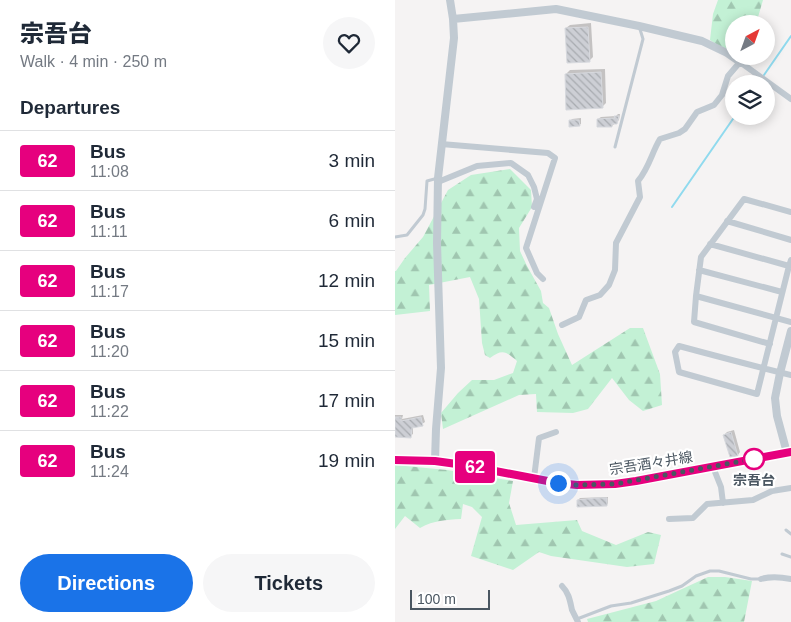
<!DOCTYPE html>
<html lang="en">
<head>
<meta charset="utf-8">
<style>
  body { margin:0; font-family:Helvetica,"Noto Sans JP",sans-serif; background:#f6f6f7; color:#1f2937; height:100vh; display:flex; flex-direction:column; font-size:19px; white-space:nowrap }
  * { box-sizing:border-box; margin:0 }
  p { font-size:16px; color:#747a83 }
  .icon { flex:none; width:28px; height:28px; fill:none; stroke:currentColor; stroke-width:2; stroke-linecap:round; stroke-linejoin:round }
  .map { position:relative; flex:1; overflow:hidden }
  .details { display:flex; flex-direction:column; background:#fff; width:395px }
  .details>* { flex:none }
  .badge { padding:0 10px; border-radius:4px; font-size:18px; line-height:32px }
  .needle { width:32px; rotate:41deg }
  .controls { position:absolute; left:330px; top:15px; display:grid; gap:10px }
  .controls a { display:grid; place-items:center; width:50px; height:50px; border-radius:50%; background:#fff; box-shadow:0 2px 12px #0003; font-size:25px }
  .scale { position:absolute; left:15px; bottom:12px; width:80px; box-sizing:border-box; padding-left:5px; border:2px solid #4a5661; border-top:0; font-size:14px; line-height:18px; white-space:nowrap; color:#4a5661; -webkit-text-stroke:4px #fff; paint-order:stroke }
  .you { position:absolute; width:25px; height:25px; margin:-12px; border:4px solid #fff; border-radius:50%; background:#1a73e8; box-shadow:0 0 0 8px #1a73e833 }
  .map>.badge { position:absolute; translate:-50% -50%; box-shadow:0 0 0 2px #fff }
  h2 { padding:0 20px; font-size:19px; line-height:45px }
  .round { display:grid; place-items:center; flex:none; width:52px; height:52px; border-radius:26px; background:#f6f6f7 }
  .summary { display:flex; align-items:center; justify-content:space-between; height:85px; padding:0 20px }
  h1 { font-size:24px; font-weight:800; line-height:38px }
  .button { display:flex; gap:10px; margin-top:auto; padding:10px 20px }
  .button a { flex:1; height:58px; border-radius:30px; background:#1a73e8; color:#fff; font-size:20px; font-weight:800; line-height:58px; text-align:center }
  .button a+a { background:#f6f6f7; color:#1f2937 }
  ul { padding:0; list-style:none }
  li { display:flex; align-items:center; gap:15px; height:60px; padding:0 20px; border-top:1px solid #e0e1e3 }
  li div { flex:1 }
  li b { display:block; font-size:19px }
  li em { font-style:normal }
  li .badge { min-width:55px; font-weight:700; text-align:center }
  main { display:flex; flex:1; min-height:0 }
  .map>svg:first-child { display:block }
  .forest { fill:url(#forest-firs) }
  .shadow { fill:#0003 }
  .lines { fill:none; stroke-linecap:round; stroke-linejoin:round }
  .stream { stroke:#90daee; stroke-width:2 }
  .building { fill:url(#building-back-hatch); stroke:#d7d9de }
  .service { stroke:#c1cad2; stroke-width:3 }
  .minor { stroke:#c1cad2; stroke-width:6 }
  .tertiary { stroke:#c1cad2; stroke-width:8 }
  .secondary { stroke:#c1cbd6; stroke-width:9 }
  .line-casing { stroke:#fff; stroke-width:11 }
  .line { stroke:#e6007e; stroke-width:8 }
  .walk { stroke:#4a5661; stroke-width:5; stroke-dasharray:0 9 }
  .stop-dot { fill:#fff; stroke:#e6007e; stroke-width:2.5 }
  .labels { text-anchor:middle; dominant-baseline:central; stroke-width:4.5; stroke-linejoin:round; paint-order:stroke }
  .street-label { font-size:14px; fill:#4a5661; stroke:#fff }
  .stop-label { font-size:14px; font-weight:bold; fill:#4a5661; stroke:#fff }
</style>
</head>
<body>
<main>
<section class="details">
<div class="summary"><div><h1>宗吾台</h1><p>Walk · 4 min · 250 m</p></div><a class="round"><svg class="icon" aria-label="heart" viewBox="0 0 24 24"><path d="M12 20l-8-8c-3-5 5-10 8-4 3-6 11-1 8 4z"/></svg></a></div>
<h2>Departures</h2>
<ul>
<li><span class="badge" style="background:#e6007e;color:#fff">62</span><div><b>Bus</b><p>11:08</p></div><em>3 min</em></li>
<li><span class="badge" style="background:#e6007e;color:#fff">62</span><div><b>Bus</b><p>11:11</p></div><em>6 min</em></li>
<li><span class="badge" style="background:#e6007e;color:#fff">62</span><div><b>Bus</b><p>11:17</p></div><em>12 min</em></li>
<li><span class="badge" style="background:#e6007e;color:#fff">62</span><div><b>Bus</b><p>11:20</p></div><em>15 min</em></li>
<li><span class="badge" style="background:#e6007e;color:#fff">62</span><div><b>Bus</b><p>11:22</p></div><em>17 min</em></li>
<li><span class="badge" style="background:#e6007e;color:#fff">62</span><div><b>Bus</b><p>11:24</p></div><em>19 min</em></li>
</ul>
<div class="button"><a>Directions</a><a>Tickets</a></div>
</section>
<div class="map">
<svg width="396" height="622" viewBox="0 0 396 622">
  <defs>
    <pattern id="forest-firs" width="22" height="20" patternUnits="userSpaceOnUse" patternTransform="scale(1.25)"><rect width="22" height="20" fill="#c3f1d5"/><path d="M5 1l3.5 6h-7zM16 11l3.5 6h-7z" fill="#a0c6b0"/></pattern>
    <pattern id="building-back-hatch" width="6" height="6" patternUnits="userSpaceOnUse" patternTransform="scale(1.25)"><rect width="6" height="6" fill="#cdcfd5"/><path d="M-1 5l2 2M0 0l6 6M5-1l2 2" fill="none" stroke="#a8abb0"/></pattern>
  </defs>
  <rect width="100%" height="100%" fill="#f5f3f3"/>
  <!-- forest -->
  <path class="forest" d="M 323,0 L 368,0 L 361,24 L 339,24 L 339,51 L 324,46 L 315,40 L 318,14 Z
    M 115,169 L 136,190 L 137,207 L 124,228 L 125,251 L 132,266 L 146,291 L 148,303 L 154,308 L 163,334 L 177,365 L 235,328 L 248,328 L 265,374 L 267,405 L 248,411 L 234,400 L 217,378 L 193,409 L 178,413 L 142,412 L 141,394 L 124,395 L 48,429 L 46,413 L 63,393 L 77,380 L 99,380 L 118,373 L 122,361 C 111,351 107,349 95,358 L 90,355 L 87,343 L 84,299 L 75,277 L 34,285 L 35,311 L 0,315 L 0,271 L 1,271 L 10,258 L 28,237 L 53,190 L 76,175 Z
    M 0,465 L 52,470 L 118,481 L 114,503 L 121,525 L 182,520 L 187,531 L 221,545 L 253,532 L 266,535 L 259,564 L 232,567 L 156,556 L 144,552 L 118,570 L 76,556 L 87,517 L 77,507 L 68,504 L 66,519 C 50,520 40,520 25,528 L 10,516 L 0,529 Z
    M 313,577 L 330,577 L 357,581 L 349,622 L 193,622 L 192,619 L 261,601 Z"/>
  <!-- shadow -->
  <path class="shadow" d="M 196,23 L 198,57 L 194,61 L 171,28 L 175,25 Z
    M 210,69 L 211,103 L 207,107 L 171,74 L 175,70 Z
    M 223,114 L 225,114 L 224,120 L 217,126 L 203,119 L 206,117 L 221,116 Z
    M 186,118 L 186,124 L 184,125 L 175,121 L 177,119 Z
    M 0,415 L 8,415 L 7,419 L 28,415 L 30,422 L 27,424 L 18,426 L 18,434 L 15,436 L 0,435 Z
    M 339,430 L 345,452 L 343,455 L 335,456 L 329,435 L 332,432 Z
    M 213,497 L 213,503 L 212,505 L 183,500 L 185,498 Z"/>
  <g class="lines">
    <!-- stream -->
    <path class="stream" d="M 369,75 L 396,36
      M 363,84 L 364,81
      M 277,207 L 340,116"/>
  </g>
  <!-- building -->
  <path class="building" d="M 193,27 L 195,62 L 172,63 L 170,28 Z
    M 206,72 L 208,108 L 171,110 L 170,74 Z
    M 219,116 L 224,116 L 222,124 L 217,124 L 217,127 L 202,127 L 202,119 L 220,118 Z
    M 174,120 L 184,120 L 185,126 L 174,127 Z
    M 0,417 L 6,417 L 6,421 L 26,417 L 28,426 L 17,428 L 16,438 L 0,437 Z
    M 336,432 L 343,456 L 335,457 L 328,435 Z
    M 201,498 L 212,498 L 212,506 L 182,507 L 182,500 Z"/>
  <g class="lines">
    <!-- service -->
    <path class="service" d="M 220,147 L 248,39 L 244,26
      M 0,237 L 12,235 L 28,215 L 30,209 L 32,181 L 43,178
      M 391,530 L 396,534
      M 387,554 L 396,557
      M 182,619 L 216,606 L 236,603 L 274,591 L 287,586 L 301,576 L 315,571 L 324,571 L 356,579 L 365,579"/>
    <!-- minor -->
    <path class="minor" d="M 46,144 L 153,153 L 160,158 L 131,248 L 142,273 L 148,279
      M 43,182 L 82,166 L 116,163 L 133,175 L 139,187 L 142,199 L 139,207
      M 332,221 L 396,240
      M 315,244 L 394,266
      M 396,260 L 394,266 L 362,394 L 284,372 L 280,352 L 284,346 C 321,356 359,366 396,375
      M 304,270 L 387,292
      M 301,296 L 396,322
      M 167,325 L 184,317 L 191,300 L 205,295 L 214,285 L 220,270 L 221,243 L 245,197 L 243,181 C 254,168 257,152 265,139 L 284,133 L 290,129 L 302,112 L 319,105 L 327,95 L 333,76 L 345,62 L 396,99
      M 375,344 L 299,322 L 301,296 L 306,257 L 349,199 L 396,212
      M 318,467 L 326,487 L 328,503
      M 139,478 L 144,438 L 161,432
      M 274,519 L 298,518 L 312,504 L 358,500 L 377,491 L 396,488
      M 366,579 C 376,576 386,577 396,579
      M 167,586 C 174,593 175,601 177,610 C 179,614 181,618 183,622"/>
    <!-- tertiary -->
    <path class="tertiary" d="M 58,19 L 161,9 L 244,26 L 307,41 L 332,53 L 345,62
      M 392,453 L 382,416 L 380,398 L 385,373 L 396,331
      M 40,461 L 41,429 L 46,368 L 42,243 L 43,178 L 59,38 L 58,19 L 55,0"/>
    <!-- secondary -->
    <path class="secondary" d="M 0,460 L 40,461 L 69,465 L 163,483 L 182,485 L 200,485 L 240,482 L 396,452"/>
  </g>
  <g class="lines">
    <!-- line casing -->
    <g class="line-casing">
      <path id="line" d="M 0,460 L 40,461 L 69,465 L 163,483 L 182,485 L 220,484 L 241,481 L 396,452"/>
    </g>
    <!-- line -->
    <use href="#line" class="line"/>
    <!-- walk -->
    <path class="walk" d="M 163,483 L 182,485 L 220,484 L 359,459"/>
  </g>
  <!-- markers -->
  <circle class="stop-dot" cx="359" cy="459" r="10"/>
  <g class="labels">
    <!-- street labels -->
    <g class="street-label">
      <text transform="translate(256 463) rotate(-9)">宗吾酒々井線</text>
    </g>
    <!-- stop labels -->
    <g class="stop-label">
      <text x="359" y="480">宗吾台</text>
    </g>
  </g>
</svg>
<div class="controls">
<a><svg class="needle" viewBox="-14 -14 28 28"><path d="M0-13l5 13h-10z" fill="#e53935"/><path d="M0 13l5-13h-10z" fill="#747a83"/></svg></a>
<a><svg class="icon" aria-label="layers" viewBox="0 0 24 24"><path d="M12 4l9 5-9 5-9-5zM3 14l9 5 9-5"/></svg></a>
</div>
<div class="scale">100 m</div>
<div class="you" style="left:163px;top:483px"></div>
<b class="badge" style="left:80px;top:467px;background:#e6007e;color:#fff">62</b>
</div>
</main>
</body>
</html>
